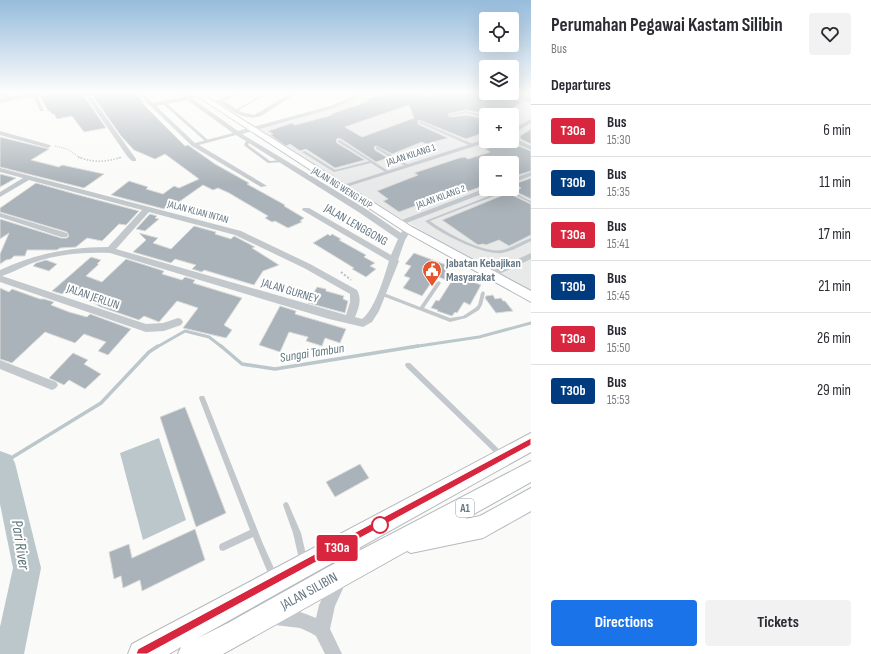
<!DOCTYPE html>
<html lang="en">
<head>
<meta charset="utf-8">
<style>
  body { margin:0; font-family:"Sofia Sans Condensed",sans-serif; background:#f2f2f3; color:#2b2b33; height:100vh; display:flex; flex-direction:column; font-size:15px; white-space:nowrap }
  * { box-sizing:border-box; margin:0 }
  p { font-size:13px; color:#7c7c81 }
  .icon { flex:none; width:22px; height:22px; fill:none; stroke:currentColor; stroke-width:2; stroke-linecap:round; stroke-linejoin:round }
  .map { position:relative; flex:1; overflow:hidden }
  .sheet { display:flex; flex-direction:column; background:#fff; width:340px }
  .sheet>* { flex:none }
  .badge { padding:0 8px; border-radius:3px; font-size:14px; line-height:26px }
  .buttons { position:absolute; left:479px; top:12px; display:grid; gap:8px }
  .buttons a { display:grid; place-items:center; width:40px; height:40px; border-radius:4px; background:#fff; box-shadow:0 4px 16px #0002; font-size:20px }
  .map>.badge { position:absolute; translate:-50% -50%; box-shadow:0 0 0 2px #fff }
  h2 { padding:0 20px; font-size:15px; line-height:36px }
  .round { display:grid; place-items:center; flex:none; width:42px; height:42px; border-radius:4px; background:#f2f2f3 }
  .head { display:flex; align-items:center; justify-content:space-between; height:68px; padding:0 20px }
  h1 { font-size:19px; font-weight:700; line-height:30px }
  .action { display:flex; gap:8px; margin-top:auto; padding:8px 20px }
  .action a { flex:1; height:46px; border-radius:4px; background:#1a73e8; color:#fff; font-size:16px; font-weight:700; line-height:46px; text-align:center }
  .action a+a { background:#f2f2f3; color:#2b2b33 }
  ul { padding:0; list-style:none }
  li { display:flex; align-items:center; gap:12px; height:52px; padding:0 20px; border-top:1px solid #e1e1e2 }
  li div { flex:1 }
  li b { display:block; font-size:15px }
  li em { font-style:normal }
  li .badge { min-width:44px; font-weight:700; text-align:center }
  main { display:flex; flex:1; min-height:0 }
  .map>svg:first-child { display:block }
  .built { fill:#e8e9e9; fill-rule:evenodd }
  .water { fill:#bbc7cb }
  .lines { fill:none; stroke-linecap:round; stroke-linejoin:round }
  .stream-far1 { stroke:#bbc7cb; stroke-width:3 }
  .stream { stroke:#bbc7cb; stroke-width:3.5 }
  .river { fill:#bbc7cb; fill-rule:evenodd }
  .building { fill:#aab3b9; stroke:#dcdcda; fill-rule:evenodd }
  .secondary-casing { stroke:#b3babf; stroke-width:2 }
  .primary-casing { stroke:#b5babe; stroke-width:2 }
  .path-far2 { stroke:#bbbfc2; stroke-width:1; stroke-dasharray:1 1; stroke-linecap:butt }
  .path-far1 { stroke:#bbbfc2; stroke-width:1.5; stroke-dasharray:1.5 1.5; stroke-linecap:butt }
  .path { stroke:#bbbfc2; stroke-width:2; stroke-dasharray:2 2; stroke-linecap:butt }
  .service { fill:#c3c8cc; fill-rule:evenodd }
  .minor { fill:#c3c8cc; fill-rule:evenodd }
  .tertiary { fill:#c3c8cc; fill-rule:evenodd }
  .secondary { fill:#fff; fill-rule:evenodd }
  .primary { fill:#fff; fill-rule:evenodd }
  .line { fill:#d7263d; stroke:#fff }
  .stop-dot { fill:#fff; stroke:#d7263d; stroke-width:2 }
  .labels { text-anchor:middle; dominant-baseline:central; stroke-width:4; stroke-linejoin:round; paint-order:stroke }
  .far-street-label { font-size:10px; fill:#657683; stroke:#fff }
  .shield { fill:#fff; stroke:#939fa8; stroke-width:1 }
  .shield-label { font-size:11px; font-weight:bold; fill:#657683 }
  .street-label { font-size:12px; fill:#657683; stroke:#fff }
  .poi-label { font-size:12px; font-weight:bold; fill:#657683; stroke:#fff; text-anchor:start }
  .water-label { font-size:13px; font-style:italic; fill:#60757c; stroke:#fff }
  .near-street-label { font-size:14px; fill:#657683; stroke:#fff }
  .near-water-label { font-size:16px; font-style:italic; fill:#60757c; stroke:#fff }
</style>
</head>
<body>
<main>
<div class="map">
<svg width="531" height="654" viewBox="0 0 531 654">
  <rect width="100%" height="100%" fill="#fafaf8"/>
  <!-- built -->
  <path class="built" d="M 369,92 L 531,92 L 531,296 L 252,129 L 340,105 ZM 486,115 L 512,115 L 512,141 L 486,141 ZM 486,163 L 512,163 L 512,189 L 486,189 Z"/>
  <!-- water -->
  <path class="water" d="M 159,438 L 186,520 L 143,540 L 120,453 Z"/>
  <g class="lines">
    <!-- stream-far1 -->
    <path class="stream-far1" d="M 157,347 L 185,331 L 209,337 L 222,347
      M 412,347 L 479,337 L 531,323"/>
    <!-- stream -->
    <path class="stream" d="M 221,346 L 242,364 L 275,369 L 418,346
      M 3,463 L 101,403 L 149,352 L 158,346"/>
    <!-- river -->
    <path class="river" d="M 0,451 L 11,455 L 15,463 L 41,568 L 24,654 L 0,654 L 0,627 L 13,568 L 0,504 Z"/>
  </g>
  <!-- building -->
  <path class="building" d="M 71,92 L 82,93 L 106,128 L 84,132 L 72,116 L 57,119 L 54,114 L 52,114 L 50,111 L 48,111 L 40,96 Z
    M 90,92 L 134,92 L 145,103 L 142,103 L 185,146 L 188,145 L 215,164 L 249,183 L 247,184 L 285,205 L 284,206 L 304,218 L 300,221 L 302,222 L 288,228 L 275,221 L 272,222 L 265,218 L 268,216 L 229,193 L 218,188 L 213,190 L 203,185 L 173,206 L 169,205 L 164,209 L 111,195 L 129,181 L 148,187 L 146,189 L 163,194 L 174,186 L 179,188 L 199,179 L 165,154 L 155,159 L 134,150 L 121,136 Z
    M 393,92 L 413,92 L 433,98 L 435,95 L 426,92 L 497,93 L 522,102 L 502,115 L 486,112 L 486,114 L 466,110 L 448,114 L 450,117 L 466,115 L 486,119 L 486,132 L 466,139 L 419,120 L 418,121 L 418,124 L 448,138 L 426,144 L 422,142 L 392,154 L 376,146 L 374,147 L 375,150 L 388,158 L 376,162 L 341,139 L 338,138 L 336,140 L 337,143 L 365,160 L 335,168 L 306,149 L 300,151 L 290,144 L 286,146 L 270,135 L 273,134 L 268,131 L 292,123 L 295,125 L 332,115 L 331,114 L 369,101 L 366,100 L 379,95 L 383,97 ZM 409,105 L 414,118 L 362,137 L 345,127 Z
    M 531,129 L 531,144 L 521,139 L 520,136 Z
    M 0,137 L 49,149 L 31,160 L 59,167 L 62,165 L 104,174 L 84,188 L 0,167 Z
    M 505,143 L 514,144 L 531,151 L 531,171 L 512,177 L 512,163 L 486,163 L 486,185 L 441,201 L 437,198 L 399,212 L 383,201 L 388,199 L 377,191 L 418,175 L 414,173 L 459,158 L 465,157 L 468,159 L 490,152 L 485,149 Z
    M 0,174 L 16,178 L 0,187 Z
    M 531,178 L 531,199 L 514,191 L 521,188 L 514,184 Z
    M 36,183 L 75,194 L 139,211 L 126,225 L 119,224 L 102,241 L 87,238 L 76,247 L 60,248 L 57,250 L 27,250 L 25,256 L 14,256 L 11,259 L 6,260 L 0,264 L 0,254 L 9,233 L 0,239 L 0,219 L 61,238 L 67,238 L 69,236 L 67,232 L 0,212 L 0,208 Z
    M 508,193 L 531,204 L 531,235 L 509,246 L 499,240 L 486,245 L 483,244 L 478,245 L 442,220 Z
    M 150,214 L 157,216 L 155,218 L 159,219 L 145,231 L 136,229 Z
    M 194,226 L 216,232 L 215,234 L 231,239 L 234,236 L 255,247 L 252,248 L 279,265 L 263,271 L 254,285 L 204,270 L 202,272 L 192,269 L 196,265 L 175,259 L 171,263 L 133,252 L 146,240 L 139,233 L 158,238 L 153,243 L 171,249 Z
    M 328,234 L 330,236 L 332,234 L 341,239 L 339,240 L 366,255 L 364,257 L 375,263 L 370,266 L 376,269 L 366,277 L 352,269 L 354,268 L 313,243 Z
    M 414,253 L 449,266 L 446,271 L 481,285 L 470,305 L 464,302 L 457,313 L 455,312 L 452,316 L 437,311 L 438,310 L 431,308 L 436,300 L 439,301 L 451,282 L 436,276 L 422,296 L 403,288 L 410,278 L 404,276 L 411,266 L 405,264 Z
    M 91,257 L 101,260 L 97,264 L 99,264 L 86,276 L 102,282 L 126,259 L 164,271 L 162,274 L 182,280 L 185,277 L 195,280 L 193,283 L 242,298 L 224,325 L 232,330 L 226,338 L 183,328 L 198,308 L 177,301 L 159,322 L 144,316 L 139,320 L 98,306 L 98,305 L 80,297 L 65,292 L 62,294 L 52,291 Z
    M 46,260 L 57,264 L 49,271 L 33,266 L 36,263 Z
    M 317,287 L 326,289 L 326,291 L 344,296 L 343,299 L 348,301 L 345,313 L 308,303 Z
    M 0,288 L 9,292 L 12,289 L 40,299 L 44,299 L 54,302 L 51,305 L 69,312 L 87,317 L 90,314 L 131,329 L 108,355 L 98,351 L 106,342 L 84,334 L 75,343 L 45,332 L 12,363 L 0,359 Z
    M 493,295 L 495,299 L 501,298 L 503,301 L 505,301 L 513,311 L 496,313 L 485,298 L 486,296 Z
    M 280,306 L 296,311 L 295,314 L 346,329 L 340,343 L 325,338 L 322,346 L 306,341 L 308,337 L 289,332 L 280,352 L 259,345 Z
    M 73,353 L 88,360 L 84,364 L 101,374 L 85,389 L 69,380 L 64,385 L 49,378 Z
    M 185,407 L 226,513 L 196,527 L 160,417 Z
    M 360,464 L 369,478 L 335,497 L 326,482 Z
    M 195,529 L 205,560 L 142,591 L 140,580 L 123,588 L 121,576 L 114,579 L 109,552 L 129,544 L 132,558 Z"/>
  <g class="lines">
    <!-- secondary casing -->
    <g class="secondary-casing">
      <path id="secondary" d="M 191,92 L 199,92 L 412,227 L 531,291 L 531,302 L 404,231 Z"/>
    </g>
    <!-- primary casing -->
    <g class="primary-casing">
      <path id="primary" d="M 531,433 L 531,452 L 196,639 L 228,623 L 328,567 L 531,461 L 531,482 L 465,519 L 480,516 L 531,488 L 531,511 L 483,538 L 411,553 L 407,551 L 223,654 L 178,654 L 181,647 L 169,654 L 128,654 L 132,644 Z"/>
    </g>
    <!-- path-far2 -->
    <path class="path-far2" d="M 55,146 L 67,149 L 81,158
      M 118,158 L 122,157"/>
    <!-- path-far1 -->
    <path class="path-far1" d="M 78,157 C 93,163 107,162 122,157"/>
    <!-- path -->
    <path class="path" d="M 341,272 L 351,280"/>
    <!-- service -->
    <path class="service" d="M 267,92 L 270,92 L 237,111 L 235,110 Z
      M 414,92 L 419,92 L 434,96 L 433,97 Z
      M 163,102 L 165,102 L 208,140 L 208,142 L 206,142 L 163,104 Z
      M 466,111 L 486,116 L 486,118 L 466,113 L 450,116 L 449,115 Z
      M 420,121 L 473,144 L 474,145 L 471,146 L 419,123 L 419,121 Z
      M 512,124 L 521,127 L 521,128 L 520,129 L 512,126 Z
      M 247,139 L 250,140 L 248,145 L 270,161 L 282,160 L 284,161 L 282,162 L 268,163 L 245,146 L 244,145 Z
      M 338,140 L 340,140 L 390,172 L 387,173 L 371,163 L 334,172 L 302,152 L 305,151 L 335,170 L 369,161 L 338,142 Z
      M 376,147 L 378,147 L 410,166 L 407,167 L 376,149 Z
      M 507,189 L 531,201 L 531,203 L 507,191 L 430,221 C 445,232 484,254 502,250 C 512,248 521,241 531,238 L 531,241 C 522,245 513,251 502,253 C 484,256 439,233 425,221 Z
      M 439,281 L 441,283 L 424,308 L 450,318 L 463,316 L 475,308 L 478,305 L 481,293 L 483,291 L 485,293 L 482,305 L 479,310 L 466,318 L 450,322 L 380,295 L 380,293 L 384,293 L 420,307 L 437,282 Z
      M 406,363 L 410,363 L 503,453 L 504,455 L 503,457 L 501,458 L 499,457 L 406,367 L 405,365 Z
      M 200,396 L 204,396 L 205,398 L 263,544 L 277,575 L 276,578 L 273,579 L 270,578 L 253,537 L 223,551 L 220,550 L 219,547 L 220,544 L 250,530 L 199,398 Z
      M 286,502 L 288,503 L 301,533 L 307,559 L 306,562 L 303,563 L 300,562 L 299,559 L 293,533 L 283,505 L 284,503 Z"/>
    <!-- minor -->
    <path class="minor" d="M 0,92 L 19,97 L 16,99 L 0,96 Z
      M 31,92 L 36,92 L 44,111 L 40,111 Z
      M 83,92 L 88,92 L 136,159 L 136,161 L 132,161 L 127,156 Z
      M 136,92 L 141,92 L 153,103 L 184,97 L 178,92 L 184,92 L 189,96 L 195,96 L 195,98 L 193,99 L 238,131 L 330,106 L 363,92 L 370,92 L 334,108 L 242,134 L 366,209 L 401,233 L 405,227 L 411,227 L 412,229 L 405,240 L 398,260 L 399,261 L 379,311 L 372,322 L 363,327 L 329,319 L 110,253 C 82,252 56,254 30,264 C 20,268 11,273 2,276 L 146,324 L 163,323 L 178,318 L 181,319 L 183,322 L 181,325 L 164,331 L 146,332 L 0,282 L 0,270 C 35,254 69,247 108,247 L 142,210 L 29,180 L 0,197 L 0,192 L 23,178 L 0,172 L 0,168 L 241,231 L 310,264 L 357,290 C 362,299 359,308 355,317 L 362,319 C 375,309 384,277 389,261 L 302,210 L 303,208 L 309,208 L 391,255 L 398,239 L 360,213 L 236,135 L 199,145 L 267,186 L 261,187 L 192,146 ZM 187,100 L 233,133 L 195,143 L 156,106 ZM 149,212 L 235,235 L 304,268 L 350,294 L 350,302 L 346,315 L 116,249 Z
      M 237,92 L 244,92 L 224,101 L 241,112 L 254,115 L 293,92 L 299,92 L 261,116 C 245,121 233,112 220,103 L 217,104 L 214,102 Z
      M 498,93 L 507,93 L 531,99 L 531,103 Z
      M 531,119 L 531,123 L 512,134 L 512,130 Z
      M 0,131 L 50,145 L 51,146 L 48,148 L 0,135 Z
      M 512,137 L 531,146 L 531,150 L 511,141 Z
      M 486,139 L 486,141 L 489,141 L 488,142 L 343,188 L 341,189 L 337,187 Z
      M 531,172 L 531,176 L 512,183 L 512,179 Z
      M 486,188 L 495,189 L 401,225 L 395,225 L 394,223 Z
      M 0,213 L 67,233 L 68,235 L 67,237 L 61,237 L 0,217 Z
      M 531,253 L 531,259 L 493,277 L 490,278 L 486,275 L 487,273 Z
      M 0,360 L 56,382 L 58,385 L 56,388 L 52,390 L 0,369 Z
      M 338,574 L 343,577 L 346,582 L 335,606 L 330,629 L 342,654 L 325,654 L 316,636 L 311,633 L 300,628 L 275,625 L 269,623 L 267,617 L 269,611 C 284,605 302,612 316,618 L 319,605 L 333,577 Z"/>
    <!-- tertiary -->
    <path class="tertiary" d="M 37,92 L 54,92 L 0,103 L 0,99 Z"/>
    <!-- secondary -->
    <use href="#secondary" class="secondary"/>
    <!-- primary -->
    <use href="#primary" class="primary"/>
  </g>
  <!-- sky -->
  <linearGradient id="sky" x2="0" y2="1"><stop stop-color="#96bcdc"/><stop offset="0.5" stop-color="#fdfdfc"/><stop offset="1" stop-color="#fdfdfc" stop-opacity="0"/></linearGradient>
  <rect width="531" height="184" fill="url(#sky)"/>
  <!-- line -->
  <path class="line" d="M 531,438 L 531,445 L 147,654 L 136,654 L 138,649 Z"/>
  <!-- icons -->
  <defs>
    <g id="civic-pin" transform="scale(1)"><path d="M0 17L-7.5 6A9.5 9.5 0 1 1 7.5 6Z" fill="#e4572e" stroke="#fff"/><path d="M-.6-6.5H3V-4.5H.6V-3L4-1V1h2V6H-6V1h2V-1L-.6-3ZM-1.2 2.5V6h2.4V2.5Z" fill="#fff"/></g>
  </defs>
  <g fill-rule="evenodd">
    <use href="#civic-pin" x="432" y="270"/>
  </g>
  <!-- markers -->
  <circle class="stop-dot" cx="380" cy="525" r="8"/>
  <g class="labels">
    <!-- far-street labels -->
    <g class="far-street-label">
      <text transform="translate(411 155) rotate(-18)">JALAN KILANG 1</text>
      <text transform="translate(342 188) rotate(32)">JALAN NG WENG HUP</text>
      <text transform="translate(441 197) rotate(-20)">JALAN KILANG 2</text>
      <text transform="translate(198 212) rotate(15)">JALAN KLIAN INTAN</text>
    </g>
    <!-- shield labels -->
    <rect class="shield" x="456" y="499" width="18" height="18" rx="3"/>
    <g class="shield-label">
      <text x="465" y="508">A1</text>
    </g>
    <!-- street labels -->
    <g class="street-label">
      <text transform="translate(356 225) rotate(30)">JALAN LENGGONG</text>
      <text transform="translate(290 291) rotate(17)">JALAN GURNEY</text>
      <text transform="translate(93 297) rotate(19)">JALAN JERLUN</text>
    </g>
    <!-- poi labels -->
    <g class="poi-label">
      <text x="446" y="263">Jabatan Kebajikan<tspan x="446" dy="14">Masyarakat</tspan></text>
    </g>
    <!-- water labels -->
    <g class="water-label">
      <text transform="translate(312 353) rotate(-9)">Sungai Tambun</text>
    </g>
    <!-- near-street labels -->
    <g class="near-street-label">
      <text transform="translate(309 591) rotate(-29)">JALAN SILIBIN</text>
    </g>
    <!-- near-water labels -->
    <g class="near-water-label">
      <text transform="translate(20 545) rotate(81)">Pari River</text>
    </g>
  </g>
</svg>
<div class="buttons">
<a><svg class="icon" aria-label="locate" viewBox="0 0 24 24"><circle cx="12" cy="12" r="6"/><path d="M12 2v4M12 18v4M2 12h4M18 12h4"/></svg></a>
<a><svg class="icon" aria-label="layers" viewBox="0 0 24 24"><path d="M12 4l9 5-9 5-9-5zM3 14l9 5 9-5"/></svg></a>
<a>+</a>
<a>−</a>
</div>
<b class="badge" style="left:337px;top:548px;background:#d7263d;color:#fff">T30a</b>
</div>
<section class="sheet">
<div class="head"><div><h1>Perumahan Pegawai Kastam Silibin</h1><p>Bus</p></div><a class="round"><svg class="icon" aria-label="heart" viewBox="0 0 24 24"><path d="M12 20l-8-8c-3-5 5-10 8-4 3-6 11-1 8 4z"/></svg></a></div>
<h2>Departures</h2>
<ul>
<li><span class="badge" style="background:#d7263d;color:#fff">T30a</span><div><b>Bus</b><p>15:30</p></div><em>6 min</em></li>
<li><span class="badge" style="background:#003b80;color:#fff">T30b</span><div><b>Bus</b><p>15:35</p></div><em>11 min</em></li>
<li><span class="badge" style="background:#d7263d;color:#fff">T30a</span><div><b>Bus</b><p>15:41</p></div><em>17 min</em></li>
<li><span class="badge" style="background:#003b80;color:#fff">T30b</span><div><b>Bus</b><p>15:45</p></div><em>21 min</em></li>
<li><span class="badge" style="background:#d7263d;color:#fff">T30a</span><div><b>Bus</b><p>15:50</p></div><em>26 min</em></li>
<li><span class="badge" style="background:#003b80;color:#fff">T30b</span><div><b>Bus</b><p>15:53</p></div><em>29 min</em></li>
</ul>
<div class="action"><a>Directions</a><a>Tickets</a></div>
</section>
</main>
</body>
</html>
